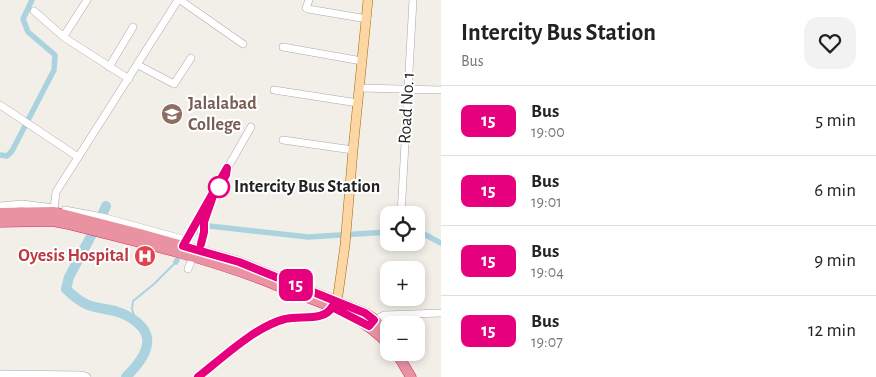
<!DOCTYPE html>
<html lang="en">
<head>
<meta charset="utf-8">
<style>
  body { margin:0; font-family:"Alegreya Sans",sans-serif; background:#f2f2f2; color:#222; height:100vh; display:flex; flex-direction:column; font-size:19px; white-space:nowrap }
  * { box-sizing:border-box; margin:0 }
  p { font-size:16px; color:#767676 }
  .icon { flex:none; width:28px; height:28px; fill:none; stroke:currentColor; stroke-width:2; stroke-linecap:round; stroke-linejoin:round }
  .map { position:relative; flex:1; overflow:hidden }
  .panel { display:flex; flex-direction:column; background:#fff; width:435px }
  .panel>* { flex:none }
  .badge { padding:0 10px; border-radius:8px; font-size:18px; line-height:32px }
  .tools { position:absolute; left:380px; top:206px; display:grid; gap:10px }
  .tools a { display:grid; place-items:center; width:45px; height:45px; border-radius:10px; background:#fff; box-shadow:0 2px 8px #0003; font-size:25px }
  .map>.badge { position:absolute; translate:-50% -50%; box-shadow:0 0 0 2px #fff }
  .round { display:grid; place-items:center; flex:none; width:52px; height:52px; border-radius:15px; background:#f2f2f2 }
  .overview { display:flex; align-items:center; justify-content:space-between; height:85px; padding:0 20px }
  h1 { font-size:24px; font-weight:700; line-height:38px }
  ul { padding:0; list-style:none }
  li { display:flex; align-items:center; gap:15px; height:70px; padding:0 20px; border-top:1px solid #e0e0e0 }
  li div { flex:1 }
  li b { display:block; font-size:19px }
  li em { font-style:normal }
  li .badge { min-width:55px; font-weight:700; text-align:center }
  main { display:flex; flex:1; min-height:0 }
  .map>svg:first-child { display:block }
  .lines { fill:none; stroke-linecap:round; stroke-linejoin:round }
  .stream { stroke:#aad3df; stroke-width:2 }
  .canal { stroke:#aad3df; stroke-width:5.5 }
  .river { stroke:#aad3df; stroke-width:10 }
  .minor-casing { stroke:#a9a9a9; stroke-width:8 }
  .major-casing { stroke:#a06b00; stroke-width:10 }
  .highway-casing { stroke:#dc2a67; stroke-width:11 }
  .minor { stroke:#fff; stroke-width:7 }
  .major { stroke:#fcd6a4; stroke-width:9 }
  .highway { stroke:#e892a2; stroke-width:10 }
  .line-casing { stroke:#fff; stroke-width:11 }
  .line { stroke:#e6007e; stroke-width:8 }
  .stop-dot { fill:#fff; stroke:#e6007e; stroke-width:2.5 }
  .labels { text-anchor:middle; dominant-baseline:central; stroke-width:4; stroke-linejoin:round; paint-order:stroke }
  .education-label { font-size:18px; font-weight:bold; fill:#785e54; stroke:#fff; text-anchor:start }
  .street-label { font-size:18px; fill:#222; stroke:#fff }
  .stop-label { font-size:18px; font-weight:bold; fill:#222; stroke:#fff; text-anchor:start }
  .health-label { font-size:18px; font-weight:bold; fill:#be3a42; stroke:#fff; text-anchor:end }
</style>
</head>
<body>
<main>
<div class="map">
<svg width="441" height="377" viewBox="0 0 441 377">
  <rect width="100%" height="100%" fill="#f2efe9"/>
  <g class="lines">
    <!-- stream -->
    <path class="stream" d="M 136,322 L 132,309 L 133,301 L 154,284 L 176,262"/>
    <!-- canal -->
    <path class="canal" d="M 0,155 L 7,156 L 12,151 L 54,70 L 55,55 L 28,32 L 23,19 L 32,0
      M 416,232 L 422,233 L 441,243
      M 191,237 L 196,231 L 209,226 L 308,237 L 389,232
      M 176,262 L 177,260"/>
    <!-- river -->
    <path class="river" d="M 102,215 L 106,206
      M 91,236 L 69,277 L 66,289 C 73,296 79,301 88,305 C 97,308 106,309 115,311 C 129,315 150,327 147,344 C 146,355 134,369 126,377"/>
    <!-- minor casing -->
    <g class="minor-casing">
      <path id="minor" d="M 180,0 L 243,44
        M 309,0 L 306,8 L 308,9 L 367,19
        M 34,11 L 65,38 L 129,79
        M 64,36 L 87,0
        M 283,47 L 362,61
        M 138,65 L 174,84 L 191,58
        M 109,67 L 133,27
        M 360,88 L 441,90
        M 274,90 L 358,103
        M 0,105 L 78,157
        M 283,140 L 353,150
        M 0,206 L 22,204 L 54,208
        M 65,210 L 102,217 L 186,240
        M 401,215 L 413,0
        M 53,216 L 56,192 L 178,0
        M 184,244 L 251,127
        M 201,244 L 204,232 L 203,222 L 209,207
        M 188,269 L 191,262
        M 373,321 L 384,315 L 441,313
        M 0,374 L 82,375 L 87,377
        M 197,377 C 221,359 256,326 285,319 C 299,316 324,322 332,307"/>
    </g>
    <!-- major casing -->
    <g class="major-casing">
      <path id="major" d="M 332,307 L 338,295 L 345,245 L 353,150 L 368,0"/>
    </g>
    <!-- highway casing -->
    <g class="highway-casing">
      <path id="highway" d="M 0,213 L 54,212 L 140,234 L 239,262 L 365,313 L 374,319 L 389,335
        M 0,222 L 53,221 L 68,224 C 131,240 197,255 258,278 C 270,282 282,288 293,292 C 328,305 363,316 389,345
        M 396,352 L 411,377"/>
    </g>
    <!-- minor -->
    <use href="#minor" class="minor"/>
    <!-- major -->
    <use href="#major" class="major"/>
    <!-- highway -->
    <use href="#highway" class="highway"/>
  </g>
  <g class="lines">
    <!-- line casing -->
    <g class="line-casing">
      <path id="line" d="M 198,377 C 221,359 256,326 285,319 C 300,315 324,322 332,307 L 369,326 L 374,320 L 365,313 L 239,262 L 183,246 L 227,168 L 226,175 L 213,196 L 204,222 L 204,232 L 201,244"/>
    </g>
    <!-- line -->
    <use href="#line" class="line"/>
  </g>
  <!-- icons -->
  <defs>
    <g id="university-disc" transform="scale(1.125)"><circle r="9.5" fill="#8d6e63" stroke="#fff"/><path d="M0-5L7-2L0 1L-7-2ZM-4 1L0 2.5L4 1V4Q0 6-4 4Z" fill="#fff"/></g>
    <g id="hospital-disc" transform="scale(1.125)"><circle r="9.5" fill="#e0444e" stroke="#fff"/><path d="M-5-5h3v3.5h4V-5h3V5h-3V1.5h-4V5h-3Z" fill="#fff"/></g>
  </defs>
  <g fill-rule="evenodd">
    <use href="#university-disc" x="172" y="114"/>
    <use href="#hospital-disc" x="145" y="256"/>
  </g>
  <!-- markers -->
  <circle class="stop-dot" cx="219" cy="187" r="10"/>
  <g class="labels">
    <!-- education labels -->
    <g class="education-label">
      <text x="188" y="104">Jalalabad<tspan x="188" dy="21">College</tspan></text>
    </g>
    <!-- street labels -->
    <g class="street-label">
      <text transform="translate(407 108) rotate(-87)">Road No. 1</text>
    </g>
    <!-- stop labels -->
    <g class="stop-label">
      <text x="234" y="187">Intercity Bus Station</text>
    </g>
    <!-- health labels -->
    <g class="health-label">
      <text x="129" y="256">Oyesis Hospital</text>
    </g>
  </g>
</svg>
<div class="tools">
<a><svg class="icon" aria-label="locate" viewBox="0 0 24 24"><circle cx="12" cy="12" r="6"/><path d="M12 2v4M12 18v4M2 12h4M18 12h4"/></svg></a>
<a>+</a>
<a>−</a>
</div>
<b class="badge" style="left:296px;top:285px;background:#e6007e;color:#fff">15</b>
</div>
<section class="panel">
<div class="overview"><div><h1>Intercity Bus Station</h1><p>Bus</p></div><a class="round"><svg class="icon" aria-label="heart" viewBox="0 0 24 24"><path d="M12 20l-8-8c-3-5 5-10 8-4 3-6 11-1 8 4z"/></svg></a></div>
<ul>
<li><span class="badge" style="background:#e6007e;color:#fff">15</span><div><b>Bus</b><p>19:00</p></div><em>5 min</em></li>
<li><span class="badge" style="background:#e6007e;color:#fff">15</span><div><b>Bus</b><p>19:01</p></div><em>6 min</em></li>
<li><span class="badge" style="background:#e6007e;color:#fff">15</span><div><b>Bus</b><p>19:04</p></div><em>9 min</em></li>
<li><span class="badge" style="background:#e6007e;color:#fff">15</span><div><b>Bus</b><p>19:07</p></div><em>12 min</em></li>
</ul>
</section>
</main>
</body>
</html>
